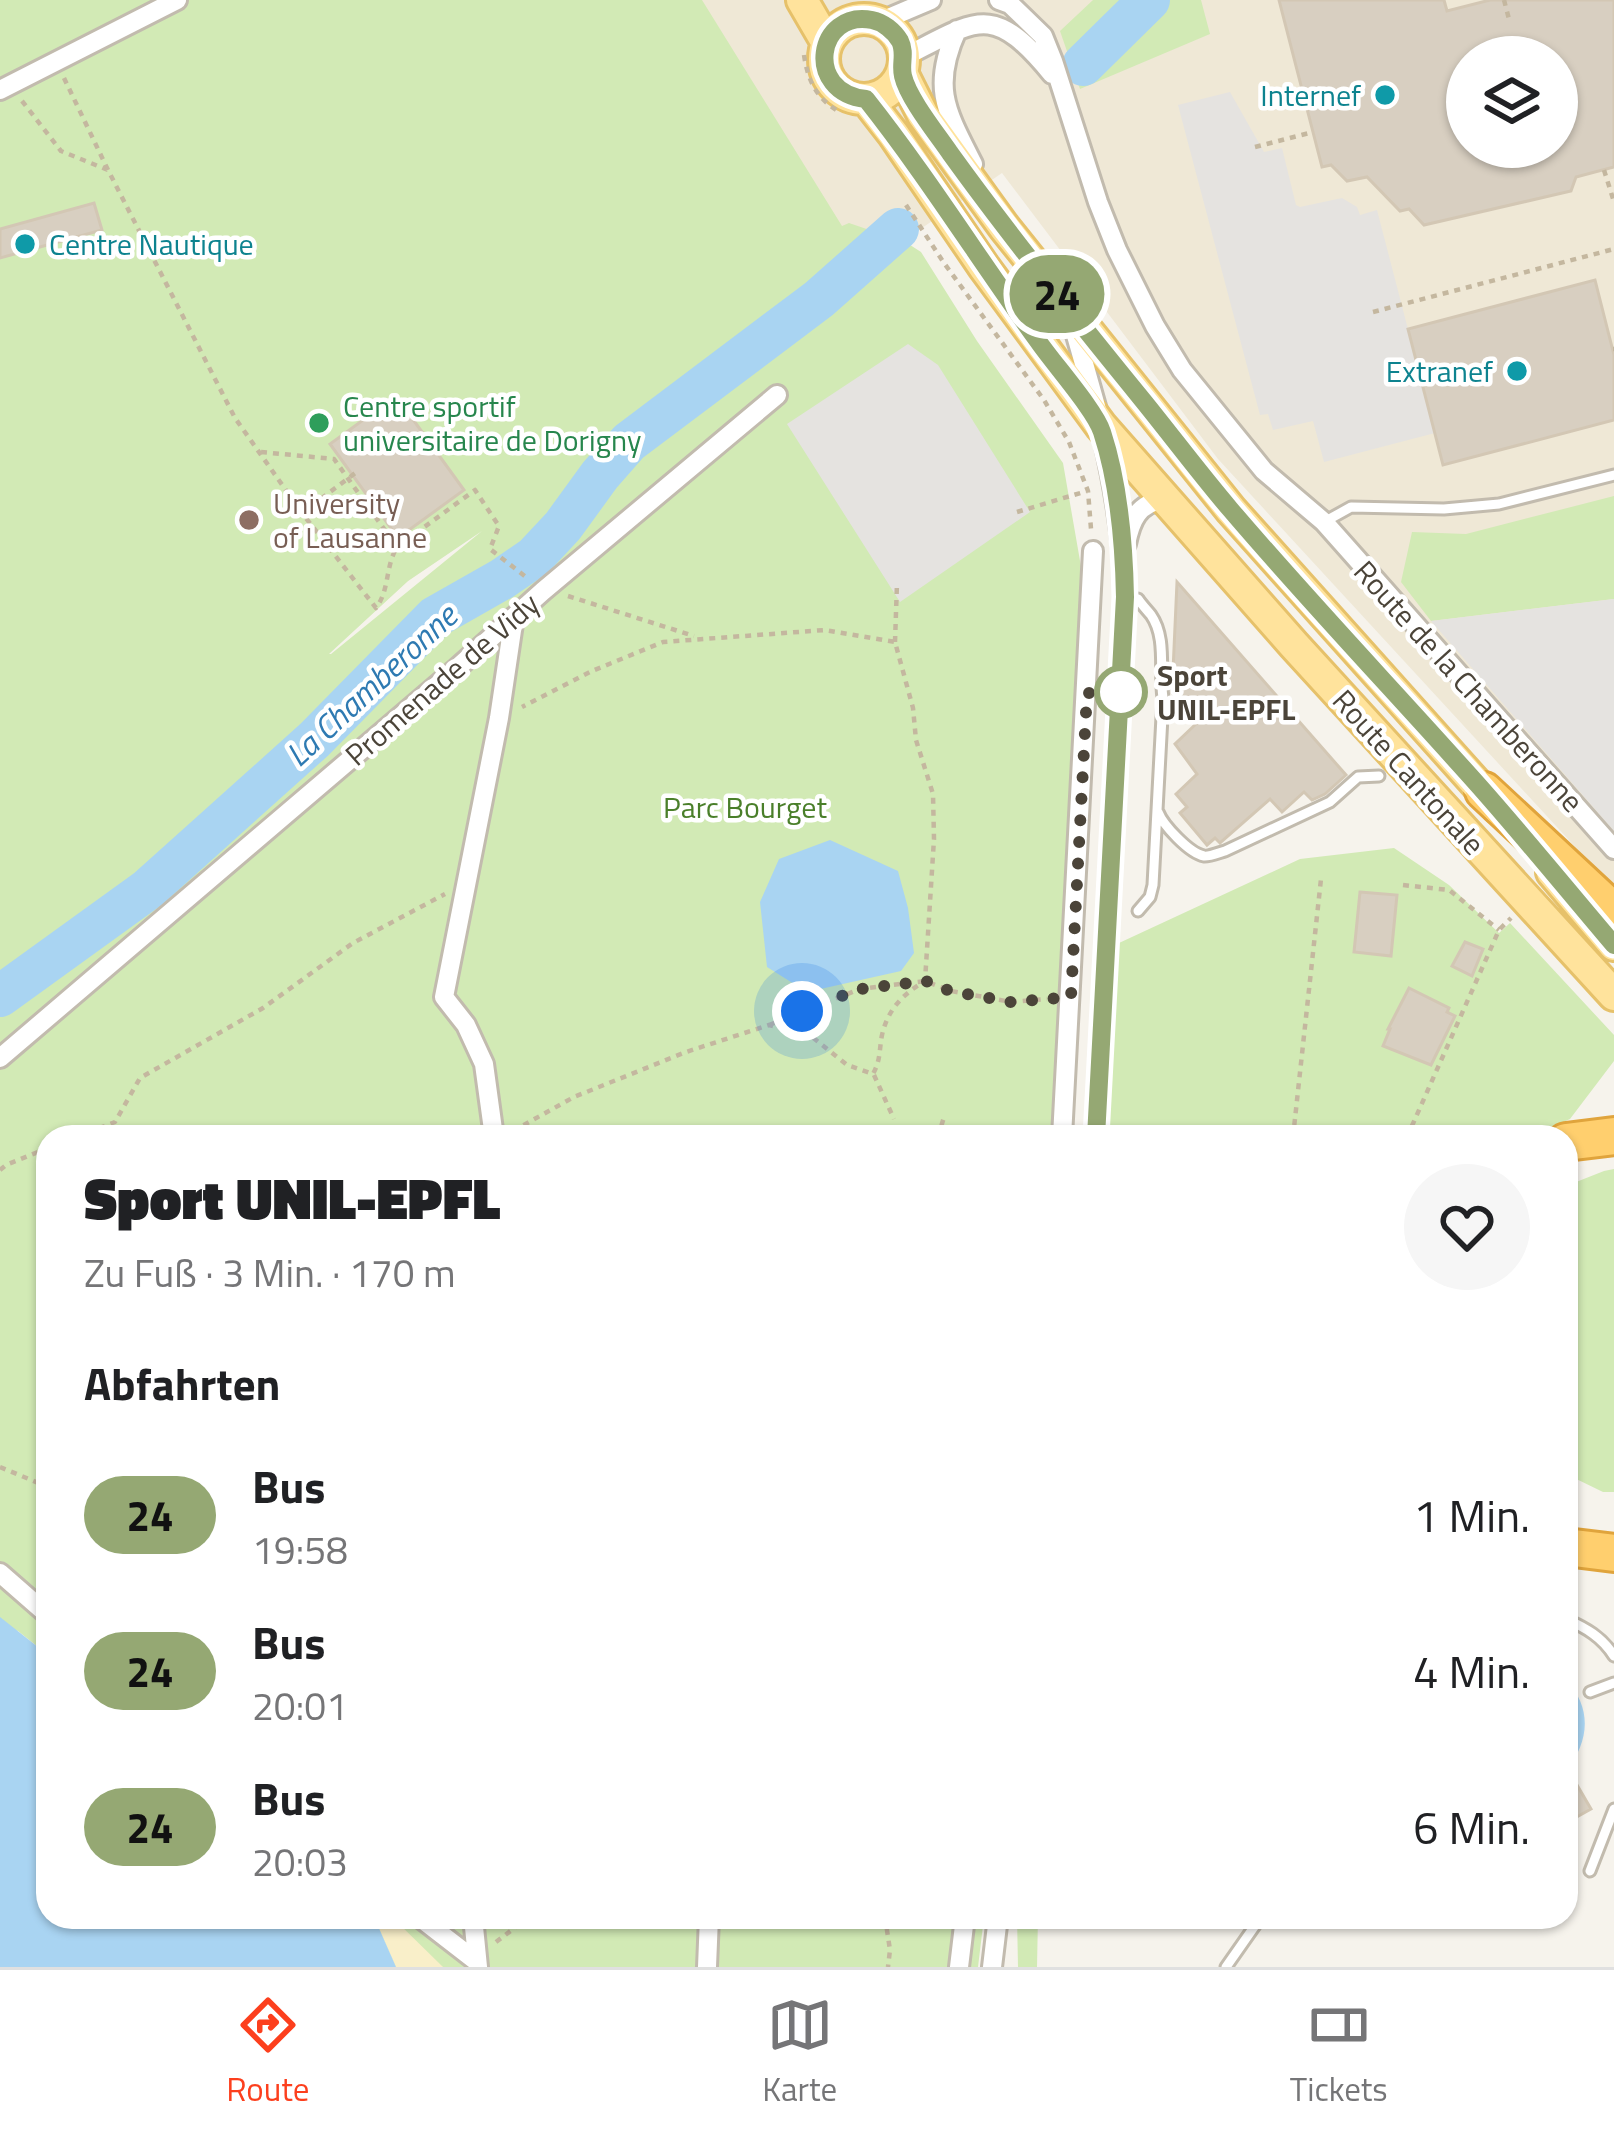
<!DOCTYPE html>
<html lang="de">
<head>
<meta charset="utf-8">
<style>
  body { margin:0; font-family:"Titillium Web",sans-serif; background:#f6f6f6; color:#202124; height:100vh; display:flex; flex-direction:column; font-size:45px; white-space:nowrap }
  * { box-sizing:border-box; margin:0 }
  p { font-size:39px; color:#757577 }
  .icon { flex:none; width:66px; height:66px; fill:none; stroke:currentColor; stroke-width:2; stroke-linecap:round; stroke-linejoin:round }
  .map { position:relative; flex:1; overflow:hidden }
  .sheet { position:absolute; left:36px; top:1125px; width:1542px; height:804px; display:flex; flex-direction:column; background:#fff; border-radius:36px; box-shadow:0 3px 9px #0004 }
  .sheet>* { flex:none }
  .badge { padding:0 24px; border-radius:39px; font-size:42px; line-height:78px }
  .controls { position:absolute; left:1446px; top:36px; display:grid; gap:24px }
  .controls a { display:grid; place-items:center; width:132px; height:132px; border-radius:50%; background:#fff; box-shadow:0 3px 9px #0004; font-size:60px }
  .you { position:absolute; width:60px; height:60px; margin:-30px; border:9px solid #fff; border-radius:50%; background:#1a73e8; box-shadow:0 0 0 18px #1a73e833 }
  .map>.badge { position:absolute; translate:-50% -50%; box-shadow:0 0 0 6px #fff }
  h2 { padding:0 48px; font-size:45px; line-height:108px }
  .round { display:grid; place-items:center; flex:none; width:126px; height:126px; border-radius:63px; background:#f6f6f6 }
  .summary { display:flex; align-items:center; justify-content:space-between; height:204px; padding:0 48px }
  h1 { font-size:57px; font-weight:800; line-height:90px }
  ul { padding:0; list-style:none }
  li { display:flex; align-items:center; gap:36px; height:156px; padding:0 48px }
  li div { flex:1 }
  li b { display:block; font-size:45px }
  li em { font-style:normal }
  li .badge { min-width:132px; font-weight:700; text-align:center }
  .dock { display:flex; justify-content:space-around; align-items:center; height:168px; border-top:3px solid #e0e0e0; background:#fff; font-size:33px; color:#757577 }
  .dock a { display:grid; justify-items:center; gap:6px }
  .dock .on { color:#fc3f1d }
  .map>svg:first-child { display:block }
  .education { fill:#efe8d6; fill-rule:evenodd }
  .green { fill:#d2eab5; fill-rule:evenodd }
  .sand { fill:#f9efc9 }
  .parking { fill:#e5e3e0 }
  .water { fill:#a9d4f2 }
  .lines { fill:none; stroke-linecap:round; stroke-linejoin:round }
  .stream { stroke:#a9d4f2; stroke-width:8 }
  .river { stroke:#a9d4f2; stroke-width:42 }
  .building { fill:#d8cfc1; stroke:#d3c7b4; stroke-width:3; fill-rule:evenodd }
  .lane-casing { stroke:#c2bbae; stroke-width:15 }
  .street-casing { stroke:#c2bbae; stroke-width:24 }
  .primary-casing { stroke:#e6c16a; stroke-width:36 }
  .highway-casing { stroke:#e0a43c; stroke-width:42 }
  .path { stroke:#c4b79f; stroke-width:4.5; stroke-dasharray:6 6; stroke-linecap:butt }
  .lane { stroke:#fff; stroke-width:9 }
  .street { stroke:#fff; stroke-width:18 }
  .primary { stroke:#ffe39c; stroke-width:30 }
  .highway { stroke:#ffcf6e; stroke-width:36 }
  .line-casing { stroke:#fff; stroke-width:27 }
  .line { stroke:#95a873; stroke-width:18 }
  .walk { stroke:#4b4439; stroke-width:12; stroke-dasharray:0 21.6 }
  .culture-dot { fill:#0f9aa8; stroke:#fff; stroke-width:4.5 }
  .leisure-dot { fill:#2e9e5b; stroke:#fff; stroke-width:4.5 }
  .education-dot { fill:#8d6e63; stroke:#fff; stroke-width:4.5 }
  .stop-dot { fill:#fff; stroke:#95a873; stroke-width:6 }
  .labels { text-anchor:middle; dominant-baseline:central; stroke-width:9; stroke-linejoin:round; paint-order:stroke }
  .culture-label { font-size:30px; fill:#0d838f; stroke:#fff; text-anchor:end }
  .leisure-label { font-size:30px; fill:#27864d; stroke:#fff; text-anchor:start }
  .education-label { font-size:30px; fill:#785e54; stroke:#fff; text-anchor:start }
  .stop-label { font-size:30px; font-weight:bold; fill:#4b4439; stroke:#fff; text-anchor:start }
  .street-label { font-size:30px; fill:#4b4439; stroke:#fff }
  .park-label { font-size:30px; fill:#4a7f2a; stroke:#fff }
  .water-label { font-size:33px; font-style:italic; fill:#2e7ab2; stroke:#fff }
</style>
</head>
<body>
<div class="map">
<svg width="1614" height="1967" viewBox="0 0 1614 1967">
  <rect width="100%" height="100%" fill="#f6f3ec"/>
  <!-- education -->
  <path class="education" d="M 0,0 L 1614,0 L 1614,889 L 1218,459 L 1002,173 L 408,581 L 0,953 ZM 1467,57 L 1557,57 L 1557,147 L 1467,147 Z"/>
  <!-- green -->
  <path class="green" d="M 0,0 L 702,0 L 842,226 L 849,223 L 890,237 L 898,229 L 907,243 L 921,252 L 977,341 L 1063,463 L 1087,601 L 1055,1137 L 48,1137 L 48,1655 L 18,1631 L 0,1626 ZM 482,531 L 331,654 L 329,654 L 408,581 Z
    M 1093,0 L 1201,0 L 1210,34 L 1080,89 L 1060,31 Z
    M 1614,496 L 1614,599 L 1431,621 L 1401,582 L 1412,532 L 1466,534 Z
    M 1394,848 L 1449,885 L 1499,933 L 1510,923 L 1614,1035 L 1614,1061 L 1570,1119 L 1529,1137 L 1105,1137 L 1119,943 L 1300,859 Z
    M 1614,1169 L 1614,1492 L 1603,1492 L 1566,1474 L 1566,1186 L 1604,1171 Z
    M 374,1917 L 984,1917 L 978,1967 L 396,1967 Z
    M 1017,1917 L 1038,1917 L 1037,1967 L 1018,1967 Z"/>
  <!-- sand -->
  <path class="sand" d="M 374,1917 L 392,1917 L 443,1967 L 396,1967 Z"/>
  <!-- parking -->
  <path class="parking" d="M 1230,92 L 1264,152 L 1282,148 L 1296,205 L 1300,207 L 1342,198 L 1357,207 L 1360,215 L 1377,210 L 1435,433 L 1324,462 L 1313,421 L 1273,430 L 1268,414 L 1260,415 L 1178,105 Z
    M 908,344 L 938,365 L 1030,512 L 900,602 L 787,424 Z
    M 1614,599 L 1614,831 L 1431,621 Z
    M 503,1917 L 685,1917 L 684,1929 L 503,1924 Z"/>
  <!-- water -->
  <path class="water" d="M 830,840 L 898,871 L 908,908 L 914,953 L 901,971 L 807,992 L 767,967 L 760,902 L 779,859 Z
    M 0,1617 L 48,1655 L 48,1917 L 374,1917 L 396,1967 L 0,1967 Z
    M 1566,1680 C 1593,1708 1589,1743 1566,1771 Z"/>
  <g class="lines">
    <!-- stream -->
    <path class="stream" d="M 1566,1821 L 1571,1836 L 1568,1847"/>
    <!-- river -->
    <path class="river" d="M 1083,65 L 1149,0
      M 0,996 L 148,889 L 314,740 L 435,617 L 502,579 L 534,557 L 563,526 L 600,475 L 629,442 L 819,299 L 898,229"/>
  </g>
  <!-- building -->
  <path class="building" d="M 1279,0 L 1444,0 L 1447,11 L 1490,0 L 1614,0 L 1614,167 L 1576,177 L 1571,191 L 1424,225 L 1409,209 L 1400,211 L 1367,177 L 1347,181 L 1331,165 L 1322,167 ZM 1467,57 L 1557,57 L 1557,147 L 1467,147 Z
    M 94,203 L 102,230 L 0,258 L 0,229 Z
    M 1595,280 L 1614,355 L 1614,420 L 1443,465 L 1408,329 Z
    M 396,396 L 464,490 L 398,538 L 330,444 Z
    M 1177,582 L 1346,775 L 1325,794 L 1312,800 L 1304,792 L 1282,812 L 1270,799 L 1220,843 L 1215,838 L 1207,845 L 1180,813 L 1187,807 L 1176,794 L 1197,774 L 1175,744 L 1198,722 L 1172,693 Z
    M 1360,892 L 1397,895 L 1391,956 L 1354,952 Z
    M 1465,942 L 1483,949 L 1472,976 L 1452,966 Z
    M 1409,988 L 1449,1008 L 1447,1012 L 1455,1016 L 1431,1065 L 1383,1046 L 1390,1029 L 1388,1029 Z
    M 1566,1766 L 1591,1809 L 1566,1823 Z"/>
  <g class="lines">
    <!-- lane casing -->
    <g class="lane-casing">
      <path id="lane" d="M 1324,522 L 1351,507 L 1444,509 L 1499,504 L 1614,475
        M 1158,812 C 1163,825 1189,853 1204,856 C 1208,857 1221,852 1225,851 L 1330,802 L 1358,777 L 1379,776
        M 1138,911 L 1150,897 L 1153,885 L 1163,698 C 1159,670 1167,638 1151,615 C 1147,610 1142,605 1138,599
        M 1566,1619 C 1586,1628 1602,1637 1614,1656
        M 1590,1692 L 1614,1683
        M 1590,1871 L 1614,1809
        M 1226,1967 L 1261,1917"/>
    </g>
    <!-- street casing -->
    <g class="street-casing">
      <path id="street" d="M 999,0 L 1010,4 L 1043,36 L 1053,61 L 1098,202 L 1117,250 L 1155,326 L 1182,370 L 1264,471 L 1324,522 L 1614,849
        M 879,22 L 931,0
        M 957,30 C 931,87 946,111 973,164
        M 904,57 C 977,20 992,1 1052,74
        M 0,90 L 177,0
        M 1072,321 L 1097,410
        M 1126,544 C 1131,519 1138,504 1164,499
        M 0,1058 L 455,670 L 543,591 L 777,395
        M 494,1137 L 484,1064 L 466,1025 L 444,997 L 499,718 L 514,617
        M 1062,1137 L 1093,551
        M 1096,1137 L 1125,597 C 1124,542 1115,490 1103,437
        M 0,1573 L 48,1615
        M 419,1917 L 476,1961
        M 473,1917 L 478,1967
        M 707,1967 L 709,1917
        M 959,1967 L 965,1917
        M 992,1967 L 998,1917"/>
    </g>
    <!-- primary casing -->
    <g class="primary-casing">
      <path id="primary" d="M 802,0 L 827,43
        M824 59a40 40 0 1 1 80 0a40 40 0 1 1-80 0Z
        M 902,73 L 923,115 L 1004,227 L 1231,510 L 1498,808
        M 866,99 L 894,135 L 984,267 L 1101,426 L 1294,645 L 1614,995
        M 1552,872 L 1614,945"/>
    </g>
    <!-- highway casing -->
    <g class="highway-casing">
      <path id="highway" d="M 1484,791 L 1614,912
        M 1566,1142 L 1614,1136
        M 1566,1547 L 1614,1553"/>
    </g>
    <!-- path -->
    <path class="path" d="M 1504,0 L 1510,23
      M 804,55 C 808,82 817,99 841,113
      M 64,78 L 108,170
      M 22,101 L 61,151 L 108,170 L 235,418 L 302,513 L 376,608 C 390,589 385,567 397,547
      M 1255,147 L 1313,132
      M 1604,170 L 1614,202
      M 906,205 L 944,263 L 1044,400 L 1069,442 L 1088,491 L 1091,529
      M 1373,312 L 1614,249
      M 1613,349 L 1614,349
      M 261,452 L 334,459 L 397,547 L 475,490 L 499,526 L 490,549 L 526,577
      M 1017,512 L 1087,491
      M 302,513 L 358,471
      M 568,596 L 694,636
      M 895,642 L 897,583
      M 1403,885 L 1449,890 L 1499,930
      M 769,1025 L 860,989 L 925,981 L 951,991 L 1011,1002 L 1047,999
      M 874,1075 L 894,1119
      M 513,1131 L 574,1097 L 686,1052 L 769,1025 L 811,1036 L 847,1065 L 873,1074 C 881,1059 879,1050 882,1035 C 888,1009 903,994 925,981 L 934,839 L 933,794 L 916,740 L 913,708 L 895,642 L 825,630 L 663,642 L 592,671 L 522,707
      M 77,1137 L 115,1122 L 140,1078 L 263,1008 L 353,943 L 445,894
      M 927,1137 L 928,1137
      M 938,1137 L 944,1117
      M 1293,1137 L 1321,879
      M 1407,1137 L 1499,930 L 1511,918
      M 0,1170 L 6,1165 L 48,1148
      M 0,1467 L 48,1487
      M 885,1917 L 890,1950 L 888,1967
      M 496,1942 L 529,1917"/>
    <!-- lane -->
    <use href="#lane" class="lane"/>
    <!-- street -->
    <use href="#street" class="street"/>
    <!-- primary -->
    <use href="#primary" class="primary"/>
    <!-- highway -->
    <use href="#highway" class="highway"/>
  </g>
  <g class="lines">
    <!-- line casing -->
    <g class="line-casing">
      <path id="line" d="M 1096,1137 L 1125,597 C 1124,542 1119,484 1102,432 C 1095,410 1053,363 1038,341 C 980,261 927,176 866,99 C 803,92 817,9 872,20 C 883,22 894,31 900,41 C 906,53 900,64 903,76 C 908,98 937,134 950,153 C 1012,239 1078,321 1145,403 C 1174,439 1201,475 1230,509 C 1311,604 1397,694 1479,786 C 1525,838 1569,892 1614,945"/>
    </g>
    <!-- line -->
    <use href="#line" class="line"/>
    <!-- walk -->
    <path class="walk" d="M 802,1011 L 860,989 L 926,981 L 950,991 L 1011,1002 L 1071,997 L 1087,693 L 1121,692"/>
  </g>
  <!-- markers -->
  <g class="culture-dot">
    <circle cx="1385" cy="95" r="12"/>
    <circle cx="25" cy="244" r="12"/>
    <circle cx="1517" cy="371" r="12"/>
  </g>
  <circle class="leisure-dot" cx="319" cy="423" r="12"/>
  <circle class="education-dot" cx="249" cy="520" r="12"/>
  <circle class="stop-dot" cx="1121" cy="692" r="24"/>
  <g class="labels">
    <!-- culture labels -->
    <g class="culture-label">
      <text x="1361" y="95">Internef</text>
      <text x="49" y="244" text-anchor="start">Centre Nautique</text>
      <text x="1493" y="371">Extranef</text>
    </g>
    <!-- leisure labels -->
    <g class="leisure-label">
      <text x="343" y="406">Centre sportif<tspan x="343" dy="34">universitaire de Dorigny</tspan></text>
    </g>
    <!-- education labels -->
    <g class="education-label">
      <text x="273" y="503">University<tspan x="273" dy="34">of Lausanne</tspan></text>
    </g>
    <!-- stop labels -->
    <g class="stop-label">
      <text x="1157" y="675">Sport<tspan x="1157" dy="34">UNIL-EPFL</tspan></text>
    </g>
    <!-- street labels -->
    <g class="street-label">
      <text transform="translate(442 679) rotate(-41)">Promenade de Vidy</text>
      <text transform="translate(1469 686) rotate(48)">Route de la Chamberonne</text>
      <text transform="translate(1409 772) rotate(48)">Route Cantonale</text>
    </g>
    <!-- park labels -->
    <g class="park-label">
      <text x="745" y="807">Parc Bourget</text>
    </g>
    <!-- water labels -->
    <g class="water-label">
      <text transform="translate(371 685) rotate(-43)">La Chamberonne</text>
    </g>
  </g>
</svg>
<div class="controls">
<a><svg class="icon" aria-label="layers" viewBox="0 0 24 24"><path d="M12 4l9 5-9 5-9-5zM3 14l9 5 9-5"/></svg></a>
</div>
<div class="you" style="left:802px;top:1011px"></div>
<b class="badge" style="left:1057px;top:294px;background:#95a873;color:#111">24</b>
<section class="sheet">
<div class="summary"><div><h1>Sport UNIL-EPFL</h1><p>Zu Fuß · 3 Min. · 170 m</p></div><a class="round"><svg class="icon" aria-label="heart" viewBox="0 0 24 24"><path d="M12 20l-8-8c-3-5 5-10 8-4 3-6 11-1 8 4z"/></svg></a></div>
<h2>Abfahrten</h2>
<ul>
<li><span class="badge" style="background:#95a873;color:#111">24</span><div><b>Bus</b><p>19:58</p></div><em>1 Min.</em></li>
<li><span class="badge" style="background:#95a873;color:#111">24</span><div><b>Bus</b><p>20:01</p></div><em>4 Min.</em></li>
<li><span class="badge" style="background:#95a873;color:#111">24</span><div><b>Bus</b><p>20:03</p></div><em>6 Min.</em></li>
</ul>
</section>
</div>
<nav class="dock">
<a class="on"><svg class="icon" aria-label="directions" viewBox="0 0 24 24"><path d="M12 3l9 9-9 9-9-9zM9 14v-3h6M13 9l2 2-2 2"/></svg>Route</a>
<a><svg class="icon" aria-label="map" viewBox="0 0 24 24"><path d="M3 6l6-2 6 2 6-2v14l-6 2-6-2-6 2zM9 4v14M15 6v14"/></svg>Karte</a>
<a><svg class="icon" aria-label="tickets" viewBox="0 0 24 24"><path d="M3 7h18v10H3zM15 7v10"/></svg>Tickets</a>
</nav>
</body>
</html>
